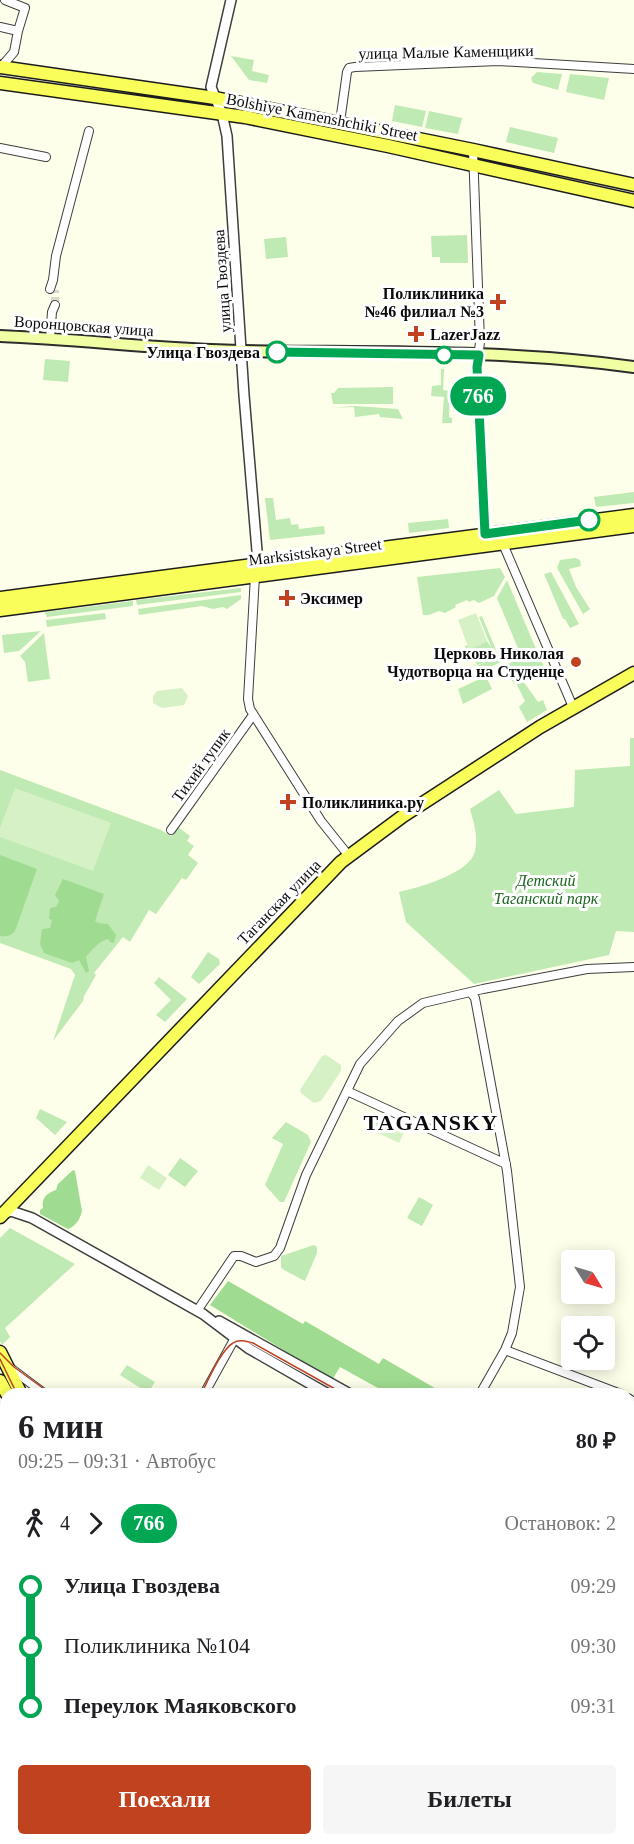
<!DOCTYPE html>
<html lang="ru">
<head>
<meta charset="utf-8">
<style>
  body { margin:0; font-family:"Times New Roman",serif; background:#f6f6f6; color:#202124; height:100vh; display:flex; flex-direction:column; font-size:22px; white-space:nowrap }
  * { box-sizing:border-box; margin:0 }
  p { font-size:20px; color:#757577 }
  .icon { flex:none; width:33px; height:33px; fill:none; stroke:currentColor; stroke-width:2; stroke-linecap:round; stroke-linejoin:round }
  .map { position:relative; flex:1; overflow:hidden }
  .details { position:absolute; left:0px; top:1388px; width:634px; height:458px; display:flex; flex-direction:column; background:#fff; border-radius:18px 18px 0 0; box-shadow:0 3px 15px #0003 }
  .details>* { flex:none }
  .badge { padding:0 12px; border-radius:20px; font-size:21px; line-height:39px }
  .needle { width:39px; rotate:127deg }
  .fabs { position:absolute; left:561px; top:1250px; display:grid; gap:12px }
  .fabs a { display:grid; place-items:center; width:54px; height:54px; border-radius:6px; background:#fff; box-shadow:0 3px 15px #0003; font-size:30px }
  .map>.badge { position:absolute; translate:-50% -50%; box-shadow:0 0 0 3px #fff }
  .legs { display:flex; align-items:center; gap:9px; height:66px; padding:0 18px; font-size:20px }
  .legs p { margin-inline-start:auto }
  .summary { display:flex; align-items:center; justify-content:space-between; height:102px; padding:0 18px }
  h1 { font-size:33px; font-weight:800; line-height:45px }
  .primary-button { display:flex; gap:12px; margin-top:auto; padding:12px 18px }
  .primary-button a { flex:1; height:69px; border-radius:6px; background:#c0421f; color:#fff; font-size:24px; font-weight:800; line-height:69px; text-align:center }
  .primary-button a+a { background:#f6f6f6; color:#202124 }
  ul { padding:0 18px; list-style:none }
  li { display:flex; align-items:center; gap:21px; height:60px; font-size:22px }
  li i { display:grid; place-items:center; width:9px; height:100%; margin:0 8px; background:currentColor }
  li i::after { content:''; width:15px; height:15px; margin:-8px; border:4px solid; border-radius:50%; background:#fff }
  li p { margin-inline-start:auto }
  li:first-child i { background:linear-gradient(#0000 50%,currentColor 0) }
  li:last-child i { background:linear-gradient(currentColor 50%,#0000 0) }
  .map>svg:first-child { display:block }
  .green { fill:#c0eab3 }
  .forest { fill:#9fdc91 }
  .pitch { fill:#d6f1c5 }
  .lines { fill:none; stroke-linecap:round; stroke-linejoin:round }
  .minor-tunnel { stroke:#d9dac9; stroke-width:8; stroke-dasharray:8 4; stroke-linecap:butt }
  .minor-casing { stroke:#3e3e3e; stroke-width:10 }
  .tertiary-casing { stroke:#3e3e3e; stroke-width:12 }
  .secondary-casing { stroke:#2d2d2d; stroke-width:14 }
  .primary-casing { stroke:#1c1c1c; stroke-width:15 }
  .minor { stroke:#fff; stroke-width:8 }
  .tertiary { stroke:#fff; stroke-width:9 }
  .secondary { stroke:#f1ffa5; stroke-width:10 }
  .primary { stroke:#fafe5b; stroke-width:12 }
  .tram { stroke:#c0421f; stroke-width:1.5 }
  .line-1-casing { stroke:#fff; stroke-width:14 }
  .line-1 { stroke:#00a651; stroke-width:9 }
  .poi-dot { fill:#c0421f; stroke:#fff; stroke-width:2 }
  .stop-1-dot { fill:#fff; stroke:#00a651; stroke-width:3 }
  .labels { text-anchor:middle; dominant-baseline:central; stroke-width:6; stroke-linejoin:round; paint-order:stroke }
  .street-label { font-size:16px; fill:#0b0b0b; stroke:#fff }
  .poi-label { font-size:16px; font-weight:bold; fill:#0b0b0b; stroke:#fff; text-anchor:start }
  .stop-label { font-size:16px; font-weight:bold; fill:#0b0b0b; stroke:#fff; text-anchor:end }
  .park-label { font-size:16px; font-style:italic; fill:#1a651f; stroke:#fff }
  .district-label { font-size:22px; font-weight:bold; letter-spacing:1.5px; fill:#0b0b0b; stroke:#fff }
</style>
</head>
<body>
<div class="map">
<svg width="634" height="1844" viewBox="0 0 634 1844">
  <rect width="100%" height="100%" fill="#fdffea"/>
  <!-- green -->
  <path class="green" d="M 231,56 L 254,60 L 252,71 L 269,75 L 267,83 L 249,80 Z
    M 537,72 L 562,74 L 558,90 L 533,83 L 531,78 Z
    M 570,74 L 609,78 L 604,100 L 566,92 Z
    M 395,105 L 426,111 L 422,127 L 392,121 Z
    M 429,111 L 462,118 L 458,134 L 425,128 Z
    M 510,127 L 558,138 L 554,153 L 506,142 Z
    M 467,235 L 468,263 L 440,263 L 440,257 L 432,257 L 431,236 Z
    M 286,237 L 288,257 L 266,259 L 264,239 Z
    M 45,359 L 70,361 L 68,382 L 43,380 Z
    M 441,369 L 444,369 L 443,390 L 450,391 L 449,417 L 452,418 L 452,423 L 442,423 L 444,397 L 431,396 L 432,386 L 441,385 Z
    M 393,387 L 393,404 L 333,404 L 331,393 L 334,393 L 338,388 Z
    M 355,406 L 398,409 L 403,419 L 380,417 L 379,414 L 355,417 L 354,407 L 331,408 Z
    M 634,492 L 634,503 L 596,507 L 594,497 Z
    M 265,498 L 273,498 L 276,520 L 290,518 L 291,525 L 298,524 L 299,529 L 324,526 L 325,534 L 270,540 Z
    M 448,519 L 449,528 L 409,533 L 408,523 Z
    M 575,558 L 580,560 L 581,566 L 569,569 L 576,587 L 590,609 L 583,614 L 557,568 L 560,560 Z
    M 500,568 L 505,577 L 494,596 L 479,603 L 474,600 L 469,602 L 467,600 L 455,605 L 456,607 L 445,613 L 439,611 L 429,615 L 423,615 L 417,577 Z
    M 551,572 L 579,624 L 570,628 L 565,619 L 563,619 L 544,574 Z
    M 507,580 L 536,649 L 516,658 L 515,656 L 520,653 L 497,598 Z
    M 241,588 L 241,592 L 137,605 L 136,600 Z
    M 241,595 L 241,599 L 227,609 L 223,607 L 213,609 L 202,606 L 139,615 L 138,609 Z
    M 133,601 L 133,606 L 47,617 L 45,612 Z
    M 105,613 L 106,619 L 47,627 L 46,620 Z
    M 482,616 L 496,650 L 492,652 L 494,658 L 494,653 L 497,652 L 501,662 L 478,673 L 474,664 L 477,666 L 488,661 L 477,665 L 475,661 L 473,662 L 465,646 L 467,645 L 469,649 L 487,641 L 492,649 L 479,617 Z
    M 41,631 L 19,651 L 4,653 L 2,635 Z
    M 44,633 L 50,679 L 28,682 L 25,662 L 20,656 Z
    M 537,651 L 548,676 L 543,678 L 534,666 L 524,672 L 521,667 L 516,671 L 538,702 L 543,700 L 547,710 L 527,722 L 519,707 L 525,701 L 516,683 L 514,684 L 510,677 L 512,676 L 506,665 Z
    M 486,676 L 492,689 L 463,704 L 458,689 Z
    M 630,738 L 634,738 L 634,932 L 616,931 L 609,955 L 474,984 L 406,922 L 399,892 C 418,888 471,873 475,851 C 478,835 474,824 470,809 L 499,790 L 516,814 L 574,807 L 575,770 L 630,766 Z
    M 0,770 L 161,830 L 171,836 L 178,827 L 190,836 L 187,841 L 194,846 L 188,855 L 198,863 L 186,880 L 182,878 L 156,914 L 149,910 L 130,942 L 123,937 L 94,973 L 96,975 L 84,996 L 83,1001 L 53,1041 L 75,975 L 71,969 L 0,943 Z
    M 208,952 L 219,959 L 220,964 L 199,984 L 191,977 Z
    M 159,977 L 187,999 L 165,1022 L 156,1015 L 171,1000 L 154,983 Z
    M 40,1109 L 67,1122 L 55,1135 L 36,1118 Z
    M 286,1122 L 308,1135 L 311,1142 L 284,1202 L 280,1202 L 265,1185 L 283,1144 L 272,1138 Z
    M 180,1158 L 198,1171 L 185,1187 L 168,1175 Z
    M 419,1197 L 433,1205 L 422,1226 L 407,1218 Z
    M 10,1228 L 75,1264 L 5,1328 L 10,1337 L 2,1345 L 0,1341 L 0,1238 Z
    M 314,1245 L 317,1247 L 317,1253 L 305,1281 L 284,1270 L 281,1267 L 281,1256 Z
    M 127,1365 L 155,1382 L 148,1393 L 120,1375 Z"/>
  <!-- forest -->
  <path class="forest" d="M 0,855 L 37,869 L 15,931 C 11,936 6,937 0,936 Z
    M 63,879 L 104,894 L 95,921 L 98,923 L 108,924 L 116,935 L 114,943 L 110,942 L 108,939 C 99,941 91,951 86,957 L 89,971 L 86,973 L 79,960 L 72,963 L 44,953 L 40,944 L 42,929 L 50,928 L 52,920 L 49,919 L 50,908 L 56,907 L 59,901 L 55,895 Z
    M 73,1170 L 75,1171 L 82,1211 C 80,1219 76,1226 68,1229 L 40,1214 L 40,1210 L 43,1208 C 41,1198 47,1193 56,1190 L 58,1184 Z
    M 228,1281 L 303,1324 L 305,1321 L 379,1364 L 383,1358 L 440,1391 L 438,1394 L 387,1393 L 340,1367 L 332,1380 L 210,1305 Z"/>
  <!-- pitch -->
  <path class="pitch" d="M 476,613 L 487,641 L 481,644 L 481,645 L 469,649 L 458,620 Z
    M 182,688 L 188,696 L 184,705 L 162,708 L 153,703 L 153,696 L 157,691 Z
    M 15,788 L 111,823 L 93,871 L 0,837 L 0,828 Z
    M 326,1055 L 341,1065 L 341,1071 L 321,1101 L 314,1103 L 301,1093 L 300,1090 L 322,1056 Z
    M 379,1117 L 405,1130 L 399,1143 L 372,1130 Z
    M 148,1165 L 167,1178 L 159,1190 L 140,1178 Z"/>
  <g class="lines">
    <!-- minor-tunnel -->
    <path class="minor-tunnel" d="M 55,305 L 55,290"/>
    <!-- minor casing -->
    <g class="minor-casing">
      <path id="minor" d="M 0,27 L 18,31 L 25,8 L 5,0
        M 0,68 L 14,52 L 18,31
        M 340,122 L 347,72 L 349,68 L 355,67 L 498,61 L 634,69
        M 0,148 L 46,157
        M 473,150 L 480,342 L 477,367 L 485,534
        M 50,289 L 53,280 L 56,256 L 89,131
        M 50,338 L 52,312 L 55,305
        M 503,544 L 573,707
        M 255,576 L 248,699 L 250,709 L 321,821 L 349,856
        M 171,830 L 253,715
        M 471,993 L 475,998 L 507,1171 L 520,1287 L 512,1333 L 505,1350 L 480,1394
        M 347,1091 L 506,1164
        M 197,1311 L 234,1256 L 241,1256 L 256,1262 L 274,1256 L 280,1248 L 306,1175 L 360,1064 L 398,1021 L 423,1003 L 483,989 L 587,969 L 634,967
        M 505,1350 L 621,1394
        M 9,1367 L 45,1394
        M 204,1394 L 235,1338
        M 628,1398 L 634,1402
        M 628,1796 L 634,1800
        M 70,1844 L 81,1839
        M 359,1844 L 362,1839"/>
    </g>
    <!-- tertiary casing -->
    <g class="tertiary-casing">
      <path id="tertiary" d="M 231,0 L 211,87 L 222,114 L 227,136 L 244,395 L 258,563
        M 3,1214 L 11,1211 L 32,1218 L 203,1314 L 248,1348 L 328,1394
        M 219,1321 L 350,1394
        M 628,1553 L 634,1557
        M 628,1566 L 634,1569"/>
    </g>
    <!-- secondary casing -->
    <g class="secondary-casing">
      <path id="secondary" d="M 0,336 C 82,339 163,350 244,351 C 374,353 506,349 634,367"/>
    </g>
    <!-- primary casing -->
    <g class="primary-casing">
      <path id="primary" d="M 0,67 L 215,98 L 473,150 L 634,185
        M 0,83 L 245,117 L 388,146 L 634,201
        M 0,598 L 634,515
        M 0,610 L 634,526
        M 0,1217 L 341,862 L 403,816 L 540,727 L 634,673
        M 0,1352 L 21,1394
        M 0,1381 L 7,1394
        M 214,1839 L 216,1844
        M 227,1839 L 229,1844"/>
    </g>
    <!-- minor -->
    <use href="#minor" class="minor"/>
    <!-- tertiary -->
    <use href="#tertiary" class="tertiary"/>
    <!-- secondary -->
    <use href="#secondary" class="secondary"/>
    <!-- primary -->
    <use href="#primary" class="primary"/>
    <!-- tram -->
    <path class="tram" d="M 0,1353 L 14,1367 L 51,1394
      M 0,1359 L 17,1394
      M 201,1394 C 208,1381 221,1350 233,1343 C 239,1339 246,1341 253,1343 L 344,1394
      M 628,1558 L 634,1561
      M 224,1839 L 227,1844"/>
  </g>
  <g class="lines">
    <!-- line-1 casing -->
    <g class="line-1-casing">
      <path id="line-1" d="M 277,352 L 479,355 L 477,367 L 485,534 L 589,520"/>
    </g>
    <!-- line-1 -->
    <use href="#line-1" class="line-1"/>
  </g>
  <!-- markers -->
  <g class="poi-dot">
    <path d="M495 293h6v6h6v6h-6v6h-6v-6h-6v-6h6z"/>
    <path d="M413 325h6v6h6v6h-6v6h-6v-6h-6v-6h6z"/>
    <path d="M284 589h6v6h6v6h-6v6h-6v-6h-6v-6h6z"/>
    <circle cx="576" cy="662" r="6"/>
    <path d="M285 793h6v6h6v6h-6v6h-6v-6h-6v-6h6z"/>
  </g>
  <g class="stop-1-dot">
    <circle cx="277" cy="352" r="10"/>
    <circle cx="444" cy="355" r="8"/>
    <circle cx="589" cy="520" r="10"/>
  </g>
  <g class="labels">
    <!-- street labels -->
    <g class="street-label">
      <text transform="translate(446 52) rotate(-1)">улица Малые Каменщики</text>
      <text transform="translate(322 117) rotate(11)">Bolshiye Kamenshchiki Street</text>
      <text transform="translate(222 281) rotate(-94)">улица Гвоздева</text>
      <text transform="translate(84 326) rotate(4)">Воронцовская улица</text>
      <text transform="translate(315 552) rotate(-7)">Marksistskaya Street</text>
      <text transform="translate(201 765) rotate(-54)">Тихий тупик</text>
      <text transform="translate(279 902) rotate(-46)">Таганская улица</text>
    </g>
    <!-- poi labels -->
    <g class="poi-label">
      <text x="484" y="293" text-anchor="end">Поликлиника<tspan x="484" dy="18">№46 филиал №3</tspan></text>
      <text x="430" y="334">LazerJazz</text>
      <text x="300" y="598">Эксимер</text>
      <text x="564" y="653" text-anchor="end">Церковь Николая<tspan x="564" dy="18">Чудотворца на Студенце</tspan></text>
      <text x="302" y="802">Поликлиника.ру</text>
    </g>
    <!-- stop labels -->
    <g class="stop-label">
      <text x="260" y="352">Улица Гвоздева</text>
    </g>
    <!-- park labels -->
    <g class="park-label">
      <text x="546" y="880">Детский<tspan x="546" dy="18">Таганский парк</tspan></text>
    </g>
    <!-- district labels -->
    <g class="district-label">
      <text x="431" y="1122">TAGANSKY</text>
    </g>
  </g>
</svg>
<div class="fabs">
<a><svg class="needle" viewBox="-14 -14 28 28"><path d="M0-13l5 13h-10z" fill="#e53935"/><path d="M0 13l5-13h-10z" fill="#757577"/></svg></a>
<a><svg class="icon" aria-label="locate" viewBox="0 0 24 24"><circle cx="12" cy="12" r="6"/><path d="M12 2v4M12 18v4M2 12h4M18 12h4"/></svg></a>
</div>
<b class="badge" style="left:478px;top:396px;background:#00a651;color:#fff">766</b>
<section class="details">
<div class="summary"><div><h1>6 мин</h1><p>09:25 – 09:31 · Автобус</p></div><b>80 ₽</b></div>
<div class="legs"><svg class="icon" aria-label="walk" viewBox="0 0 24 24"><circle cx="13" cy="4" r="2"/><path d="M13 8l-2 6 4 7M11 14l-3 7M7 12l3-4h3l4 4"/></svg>4<svg class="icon" aria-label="forward" viewBox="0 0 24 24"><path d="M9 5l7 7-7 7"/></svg><b class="badge" style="background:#00a651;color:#fff">766</b><p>Остановок: 2</p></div>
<ul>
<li><i style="color:#00a651"></i><b>Улица Гвоздева</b><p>09:29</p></li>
<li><i style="color:#00a651"></i><span>Поликлиника №104</span><p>09:30</p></li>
<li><i style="color:#00a651"></i><b>Переулок Маяковского</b><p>09:31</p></li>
</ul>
<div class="primary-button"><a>Поехали</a><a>Билеты</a></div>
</section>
</div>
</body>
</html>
